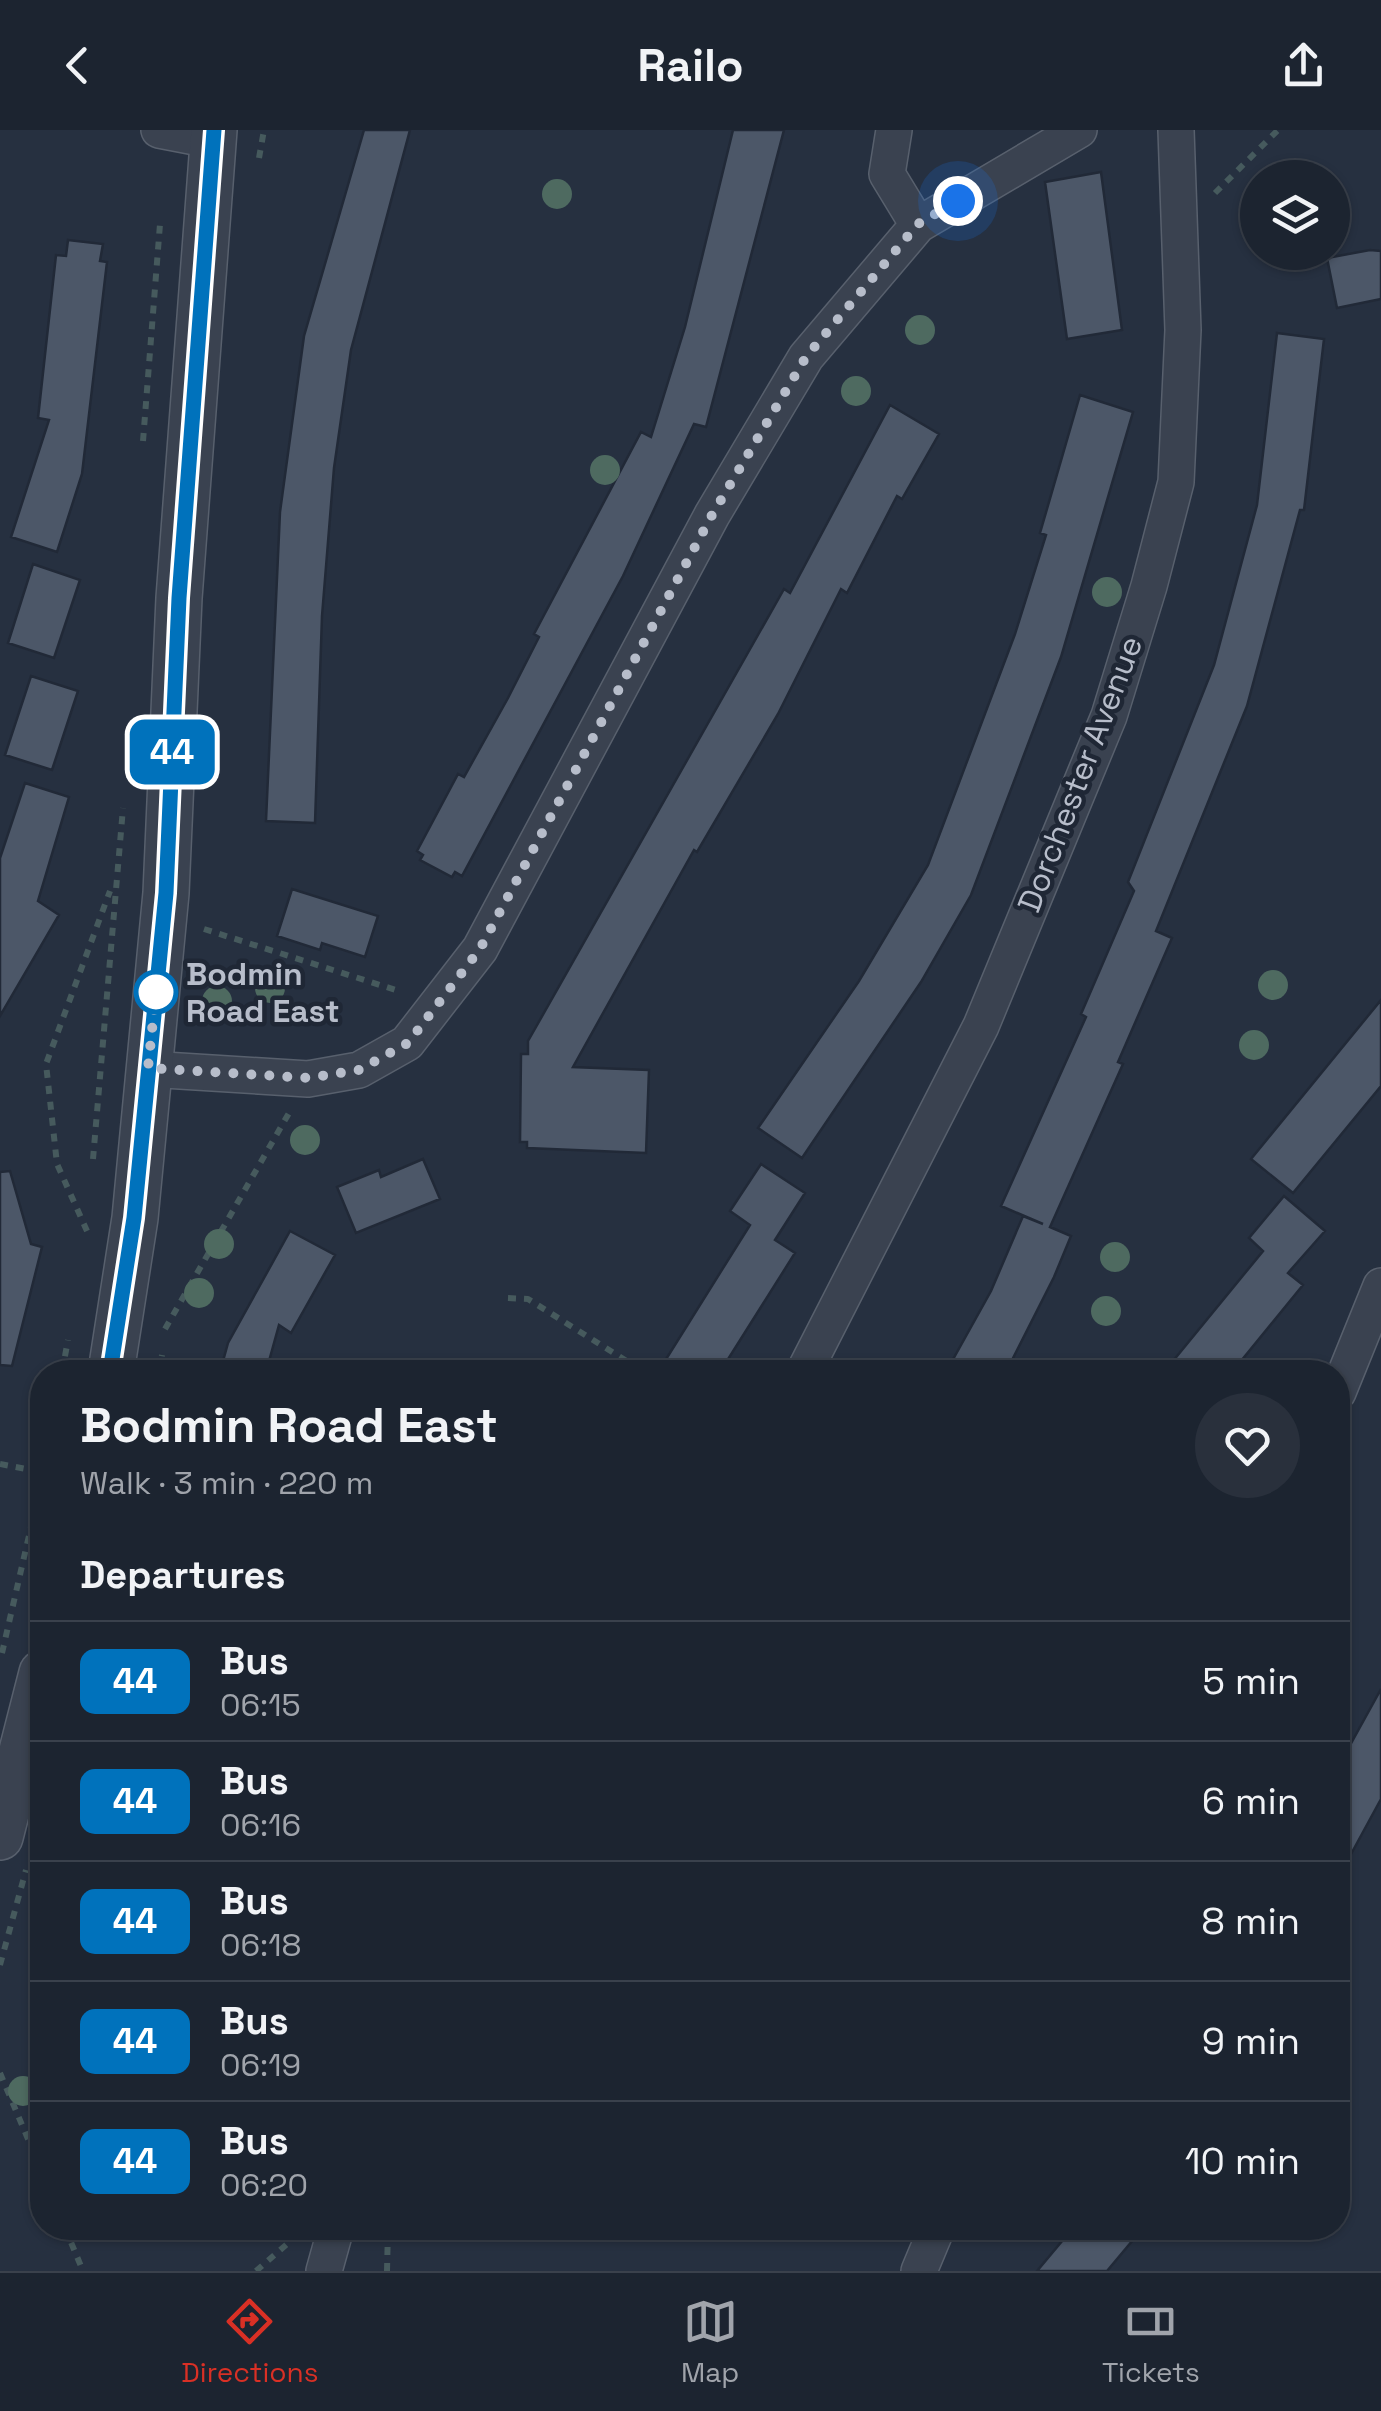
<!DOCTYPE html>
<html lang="en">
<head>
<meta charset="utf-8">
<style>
  body { margin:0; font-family:"Space Grotesk",sans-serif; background:#29303c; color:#f1f3f6; height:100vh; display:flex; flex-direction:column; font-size:38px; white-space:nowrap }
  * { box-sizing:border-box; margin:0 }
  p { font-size:32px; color:#a0a4ab }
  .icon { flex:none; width:55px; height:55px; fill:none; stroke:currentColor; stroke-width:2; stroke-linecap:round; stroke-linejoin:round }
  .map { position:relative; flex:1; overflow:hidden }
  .drawer { position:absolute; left:30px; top:1230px; width:1320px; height:880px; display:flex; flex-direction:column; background:#1c2430; border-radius:40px; box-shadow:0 2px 8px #0004,0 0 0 2px #3a414c }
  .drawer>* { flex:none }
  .badge { padding:0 20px; border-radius:15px; font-size:35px; line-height:65px }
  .tools { position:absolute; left:1240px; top:30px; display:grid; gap:20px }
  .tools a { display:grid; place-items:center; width:110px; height:110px; border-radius:50%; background:#1c2430; box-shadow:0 2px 8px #0004,0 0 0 2px #3a414c; font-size:50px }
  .you { position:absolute; width:50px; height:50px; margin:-25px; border:8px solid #fff; border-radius:50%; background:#1a73e8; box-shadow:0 0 0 15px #1a73e833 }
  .map>.badge { position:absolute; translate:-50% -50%; box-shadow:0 0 0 5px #fff }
  h2 { padding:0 50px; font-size:38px; line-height:90px }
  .round { display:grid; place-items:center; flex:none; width:105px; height:105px; border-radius:52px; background:#29303c }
  .head { display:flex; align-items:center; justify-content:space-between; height:170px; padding:0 50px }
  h1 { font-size:48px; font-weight:700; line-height:75px }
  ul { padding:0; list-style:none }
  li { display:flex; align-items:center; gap:30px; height:120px; padding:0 50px; border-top:2px solid #3a414c }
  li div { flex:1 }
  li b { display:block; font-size:38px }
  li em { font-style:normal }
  li .badge { min-width:110px; font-weight:700; text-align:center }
  header { display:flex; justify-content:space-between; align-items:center; height:130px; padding:0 50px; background:#1c2430; font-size:45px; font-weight:700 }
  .tabs { display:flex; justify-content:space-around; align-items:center; height:140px; border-top:2px solid #3a414c; background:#1c2430; font-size:28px; color:#a0a4ab }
  .tabs a { display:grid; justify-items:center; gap:5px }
  .tabs .on { color:#d93025 }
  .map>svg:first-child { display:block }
  .building { fill:#4c5768; stroke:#212937; stroke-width:2.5 }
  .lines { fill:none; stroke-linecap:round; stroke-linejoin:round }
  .minor-casing { stroke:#58606d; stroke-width:38 }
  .tertiary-casing { stroke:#58606d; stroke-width:48 }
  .path { stroke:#465a5d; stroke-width:6; stroke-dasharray:8 8; stroke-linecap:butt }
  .minor { stroke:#3a4250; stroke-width:35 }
  .tertiary { stroke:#3a4250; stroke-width:45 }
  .tree { fill:#4e6a60 }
  .line-casing { stroke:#fff; stroke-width:22 }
  .line { stroke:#0072bc; stroke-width:15 }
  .walk { stroke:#b7bdca; stroke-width:10; stroke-dasharray:0 18 }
  .stop-dot { fill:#fff; stroke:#0072bc; stroke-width:5 }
  .labels { text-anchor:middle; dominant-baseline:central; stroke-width:9; stroke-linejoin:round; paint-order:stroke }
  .street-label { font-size:32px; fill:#b7bdca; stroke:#1f2735 }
  .stop-label { font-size:32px; font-weight:bold; fill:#b7bdca; stroke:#1f2735; text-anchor:start }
</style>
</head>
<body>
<header><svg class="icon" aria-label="back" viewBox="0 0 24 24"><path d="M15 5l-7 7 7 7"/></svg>Railo<svg class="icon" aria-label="share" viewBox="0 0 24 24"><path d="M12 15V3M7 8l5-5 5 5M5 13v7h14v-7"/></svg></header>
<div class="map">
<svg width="1381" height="2141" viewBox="0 0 1381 2141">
  <rect width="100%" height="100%" fill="#263040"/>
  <!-- building -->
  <path class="building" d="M 364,0 L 410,0 L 351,220 L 334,338 L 322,486 L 315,693 L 266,691 L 280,382 L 304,206 Z
    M 733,0 L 784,0 L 706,297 L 694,294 L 623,446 L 462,746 L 455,742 L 452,747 L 420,730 L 423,725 L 417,721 L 458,644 L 464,647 L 508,568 L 539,507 L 534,504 L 641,302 L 651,307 L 685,197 Z
    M 1101,42 L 1122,200 L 1067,209 L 1045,52 Z
    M 68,110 L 103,114 L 100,131 L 107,132 L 82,344 L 57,422 L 11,407 L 49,290 L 38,288 L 56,125 L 66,126 Z
    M 1370,120 L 1381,121 L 1381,169 L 1337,178 L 1327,128 Z
    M 1277,203 L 1324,209 L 1304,380 L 1300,380 L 1247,576 L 1156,801 L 1172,808 L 1118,932 L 1123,934 L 1050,1097 L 1071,1106 L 1054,1147 L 1006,1242 L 946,1242 L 991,1161 L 1023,1086 L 1043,1094 L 1001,1076 L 1086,887 L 1081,884 L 1134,761 L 1128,752 L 1214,535 L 1257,375 Z
    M 1080,265 L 1133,282 L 1061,527 L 971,765 L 921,852 L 802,1028 L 758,998 L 859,851 L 928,735 L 1015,504 L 1046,405 L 1040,403 Z
    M 890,275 L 939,304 L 902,369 L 897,366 L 847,463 L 841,459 L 778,584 L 697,722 L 694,720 L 573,937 L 649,940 L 646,1023 L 527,1018 L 527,1012 L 520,1012 L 521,924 L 528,924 L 528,911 L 784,459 L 790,463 Z
    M 33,434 L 80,450 L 54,528 L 8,513 Z
    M 31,546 L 78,561 L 52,640 L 5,625 Z
    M 25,653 L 69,667 L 38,771 L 59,785 L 0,886 L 0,728 Z
    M 292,759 L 378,786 L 365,827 L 322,813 L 320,820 L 277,806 Z
    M 1381,870 L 1381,956 L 1293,1063 L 1251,1029 Z
    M 423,1029 L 440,1069 L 356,1103 L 337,1057 L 379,1040 L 381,1047 Z
    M 761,1034 L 805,1063 L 775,1110 L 795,1123 L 720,1242 L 658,1242 L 750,1095 L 730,1081 Z
    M 10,1041 L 31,1114 L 42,1117 L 12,1236 L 0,1235 L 0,1042 Z
    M 1284,1066 L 1325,1101 L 1288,1143 L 1303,1155 L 1232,1242 L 1164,1242 L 1263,1121 L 1249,1108 Z
    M 290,1101 L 335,1125 L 291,1203 L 279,1195 L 266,1242 L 220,1242 L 228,1213 Z
    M 1381,1559 L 1381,1669 L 1338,1748 L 1338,1637 Z
    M 1073,2098 L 1143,2098 L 1107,2141 L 1037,2141 Z"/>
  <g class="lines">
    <!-- minor casing -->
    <g class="minor-casing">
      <path id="minor" d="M 159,0 L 211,10
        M 894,0 L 887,44 L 918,95
        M 148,939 L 308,949 L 359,940 L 407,913 L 480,819 L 712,385 L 806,227 L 918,95 L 1079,0
        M 804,1242 L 981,896 L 1109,586 L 1149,456 L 1176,352 L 1183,200 L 1176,0
        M 1338,1262 L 1381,1156
        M 324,2141 L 336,2098
        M 919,2141 L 937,2098"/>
    </g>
    <!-- tertiary casing -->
    <g class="tertiary-casing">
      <path id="tertiary" d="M 111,1242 L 135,1088 L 166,763 L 179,468 L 214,0
        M 0,1707 L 42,1543"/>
    </g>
    <!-- path -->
    <path class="path" d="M 259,28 L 264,0
      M 1215,63 L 1278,0
      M 143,311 L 160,94
      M 204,799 L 402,862
      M 93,1029 L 123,678
      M 87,1101 L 57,1034 L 46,934 L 110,761
      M 508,1168 L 528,1169 L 644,1242
      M 165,1199 L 289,983
      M 62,1242 L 68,1210
      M 159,1242 L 162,1225
      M 0,1334 L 42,1342
      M 2,1523 L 42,1349
      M 0,1835 L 26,1740
      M 0,1943 L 42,2042
      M 65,2098 L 83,2141
      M 256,2141 L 293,2109
      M 387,2141 L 388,2098"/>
    <!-- minor -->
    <use href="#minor" class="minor"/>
    <!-- tertiary -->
    <use href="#tertiary" class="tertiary"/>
  </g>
  <!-- trees -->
  <g class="tree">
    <circle cx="557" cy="64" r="15"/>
    <circle cx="920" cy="200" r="15"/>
    <circle cx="856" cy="261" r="15"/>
    <circle cx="605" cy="340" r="15"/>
    <circle cx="1107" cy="462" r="15"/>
    <circle cx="1273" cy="855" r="15"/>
    <circle cx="270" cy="858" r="15"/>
    <circle cx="217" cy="871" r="15"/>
    <circle cx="1254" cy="915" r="15"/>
    <circle cx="305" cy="1010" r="15"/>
    <circle cx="219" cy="1114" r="15"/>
    <circle cx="1115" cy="1127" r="15"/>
    <circle cx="199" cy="1163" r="15"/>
    <circle cx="1106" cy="1181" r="15"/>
    <circle cx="23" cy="1961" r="15"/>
  </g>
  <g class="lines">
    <!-- line casing -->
    <g class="line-casing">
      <path id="line" d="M 110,1242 L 134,1088 L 166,763 L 179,468 L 214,0"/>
    </g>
    <!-- line -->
    <use href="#line" class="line"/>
    <!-- walk -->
    <path class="walk" d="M 156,862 L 148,938 L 308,948 L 359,940 L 408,913 L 480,819 L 712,385 L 806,227 L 918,94 L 958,71"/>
  </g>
  <!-- markers -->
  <circle class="stop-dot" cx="156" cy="862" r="20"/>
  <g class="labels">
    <!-- street labels -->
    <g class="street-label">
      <text transform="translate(1080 644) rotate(-69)">Dorchester Avenue</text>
    </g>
    <!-- stop labels -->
    <g class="stop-label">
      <text x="186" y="844">Bodmin<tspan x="186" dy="37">Road East</tspan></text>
    </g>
  </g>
</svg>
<div class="tools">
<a><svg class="icon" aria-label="layers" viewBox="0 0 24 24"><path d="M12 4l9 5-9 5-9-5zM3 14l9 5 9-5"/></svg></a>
</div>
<div class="you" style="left:958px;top:71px"></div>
<b class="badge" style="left:172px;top:622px;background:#0072bc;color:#fff">44</b>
<section class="drawer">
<div class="head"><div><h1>Bodmin Road East</h1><p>Walk · 3 min · 220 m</p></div><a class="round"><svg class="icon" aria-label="heart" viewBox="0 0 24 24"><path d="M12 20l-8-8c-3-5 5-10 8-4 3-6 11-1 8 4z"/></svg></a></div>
<h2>Departures</h2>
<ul>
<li><span class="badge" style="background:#0072bc;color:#fff">44</span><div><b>Bus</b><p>06:15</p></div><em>5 min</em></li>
<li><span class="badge" style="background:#0072bc;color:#fff">44</span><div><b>Bus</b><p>06:16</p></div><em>6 min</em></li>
<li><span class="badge" style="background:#0072bc;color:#fff">44</span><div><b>Bus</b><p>06:18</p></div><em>8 min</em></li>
<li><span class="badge" style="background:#0072bc;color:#fff">44</span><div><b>Bus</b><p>06:19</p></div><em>9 min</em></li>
<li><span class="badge" style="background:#0072bc;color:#fff">44</span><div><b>Bus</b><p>06:20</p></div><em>10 min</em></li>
</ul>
</section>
</div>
<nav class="tabs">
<a class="on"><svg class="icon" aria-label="directions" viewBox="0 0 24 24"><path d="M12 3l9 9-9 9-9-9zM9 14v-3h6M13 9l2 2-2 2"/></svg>Directions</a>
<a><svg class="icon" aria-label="map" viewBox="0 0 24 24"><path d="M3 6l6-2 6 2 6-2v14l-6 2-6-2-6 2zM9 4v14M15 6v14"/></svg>Map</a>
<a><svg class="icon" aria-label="tickets" viewBox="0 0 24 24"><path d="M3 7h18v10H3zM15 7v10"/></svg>Tickets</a>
</nav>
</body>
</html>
